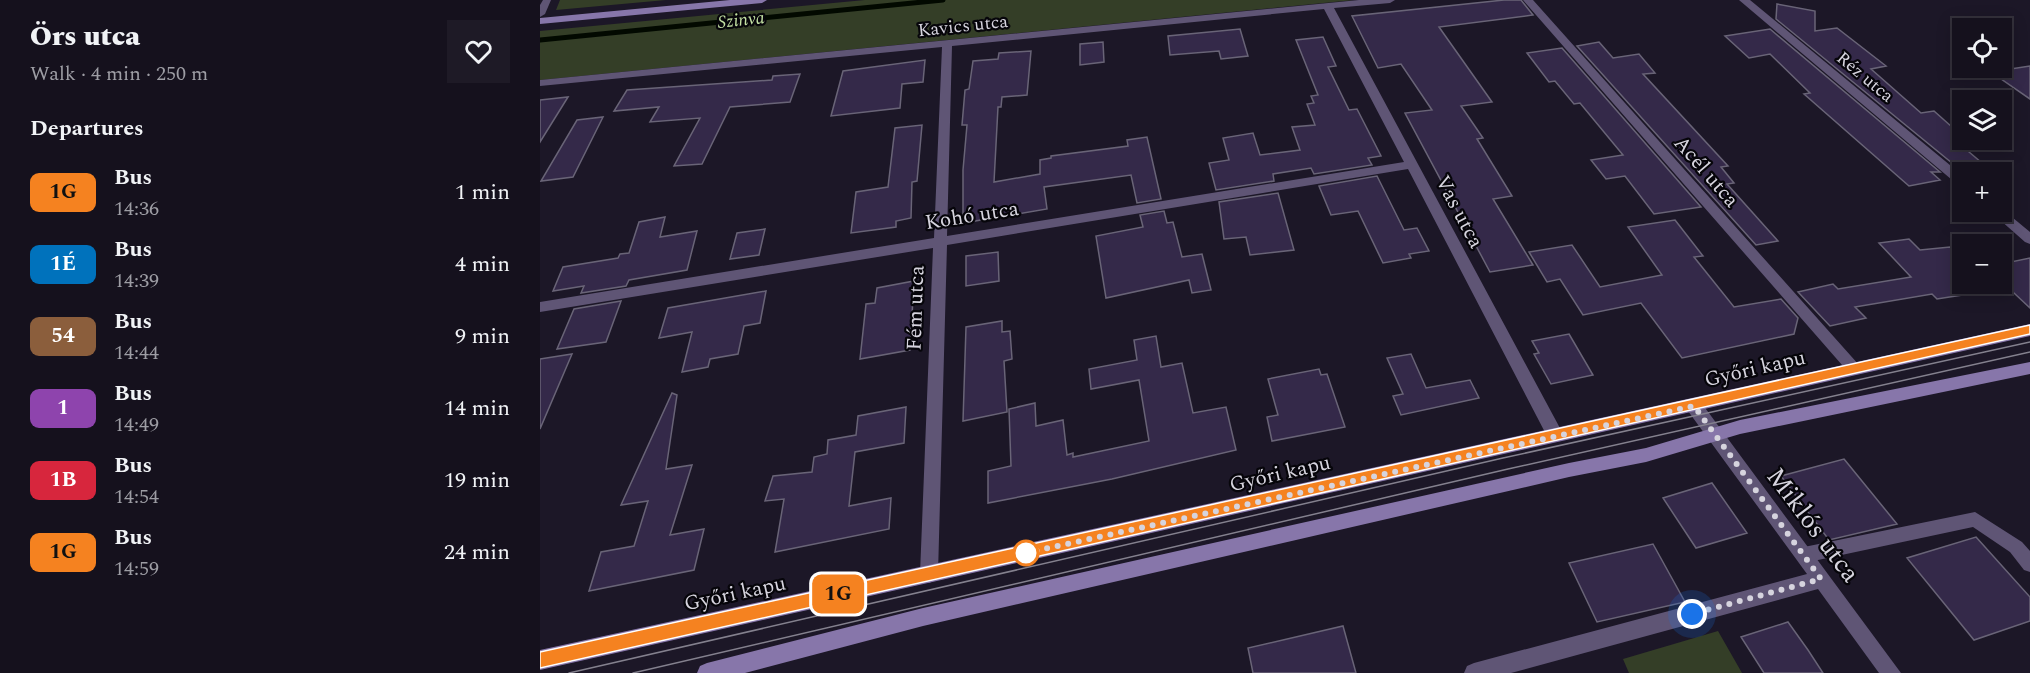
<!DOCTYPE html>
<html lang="en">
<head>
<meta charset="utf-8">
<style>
  body { margin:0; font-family:Spectral,serif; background:#1e1a26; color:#f1f3f6; height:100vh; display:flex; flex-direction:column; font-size:22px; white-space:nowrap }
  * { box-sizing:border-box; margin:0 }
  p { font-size:20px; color:#9d9da4 }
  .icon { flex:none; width:33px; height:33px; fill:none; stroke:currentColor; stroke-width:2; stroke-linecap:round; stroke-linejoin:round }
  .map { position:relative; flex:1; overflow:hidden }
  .panel { display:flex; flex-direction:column; background:#15111d; width:540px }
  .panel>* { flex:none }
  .badge { padding:0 12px; border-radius:9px; font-size:21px; line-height:39px }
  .tools { position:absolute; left:1412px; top:18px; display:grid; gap:12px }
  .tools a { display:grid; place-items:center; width:60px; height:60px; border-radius:0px; background:#15111d; box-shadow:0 3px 15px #0003,0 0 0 2px #34313b; font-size:30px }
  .you { position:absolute; width:30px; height:30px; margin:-15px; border:4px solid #fff; border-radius:50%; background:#1a73e8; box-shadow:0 0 0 9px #1a73e833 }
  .map>.badge { position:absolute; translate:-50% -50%; box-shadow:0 0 0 3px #fff }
  h2 { padding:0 30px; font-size:22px; line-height:54px }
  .round { display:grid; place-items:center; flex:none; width:63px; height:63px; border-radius:0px; background:#1e1a26 }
  .head { display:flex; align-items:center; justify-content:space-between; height:102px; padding:0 30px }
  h1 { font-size:28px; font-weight:800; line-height:45px }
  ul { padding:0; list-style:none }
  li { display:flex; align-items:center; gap:18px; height:72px; padding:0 30px }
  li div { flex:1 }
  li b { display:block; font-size:22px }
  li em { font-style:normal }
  li .badge { min-width:66px; font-weight:700; text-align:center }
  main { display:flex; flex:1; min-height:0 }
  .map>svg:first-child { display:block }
  .green { fill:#343e27 }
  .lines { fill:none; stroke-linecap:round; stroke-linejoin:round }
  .stream { stroke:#020900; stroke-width:5 }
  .building { fill:#342949; stroke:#696477; stroke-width:1.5 }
  .lane { fill:#5f5575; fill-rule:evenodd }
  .street { fill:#5f5575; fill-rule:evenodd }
  .secondary { fill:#8776aa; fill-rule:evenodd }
  .tram { stroke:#84818e; stroke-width:1.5 }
  .line { fill:#f58220; stroke:#fff; stroke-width:1.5 }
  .walk { stroke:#d6d4de; stroke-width:6; stroke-dasharray:0 10.8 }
  .stop-dot { fill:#fff; stroke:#f58220; stroke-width:3 }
  .labels { text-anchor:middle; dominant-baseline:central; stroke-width:4.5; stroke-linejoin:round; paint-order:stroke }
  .far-water-label { font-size:18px; font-style:italic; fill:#c4e1a4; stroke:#06050a }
  .far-street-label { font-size:18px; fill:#d6d4de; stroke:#06050a }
  .street-label { font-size:21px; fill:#d6d4de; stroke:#06050a }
  .near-street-label { font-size:26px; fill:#d6d4de; stroke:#06050a }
</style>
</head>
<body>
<main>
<section class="panel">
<div class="head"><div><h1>Örs utca</h1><p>Walk · 4 min · 250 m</p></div><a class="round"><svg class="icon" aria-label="heart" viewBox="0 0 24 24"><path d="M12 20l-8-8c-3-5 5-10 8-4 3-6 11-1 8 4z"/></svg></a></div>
<h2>Departures</h2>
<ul>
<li><span class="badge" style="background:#f58220;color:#111">1G</span><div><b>Bus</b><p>14:36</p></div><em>1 min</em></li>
<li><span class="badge" style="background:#0072bc;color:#fff">1É</span><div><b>Bus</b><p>14:39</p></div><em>4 min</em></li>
<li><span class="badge" style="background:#8b5e3c;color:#fff">54</span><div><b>Bus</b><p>14:44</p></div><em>9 min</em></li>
<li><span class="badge" style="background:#8e44ad;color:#fff">1</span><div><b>Bus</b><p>14:49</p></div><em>14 min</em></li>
<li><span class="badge" style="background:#d7263d;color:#fff">1B</span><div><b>Bus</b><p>14:54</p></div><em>19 min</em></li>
<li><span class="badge" style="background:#f58220;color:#111">1G</span><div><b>Bus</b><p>14:59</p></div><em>24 min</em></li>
</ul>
</section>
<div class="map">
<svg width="1490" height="673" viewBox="0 0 1490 673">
  <rect width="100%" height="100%" fill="#1c1727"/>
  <!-- green -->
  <path class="green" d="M 20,0 L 126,0 L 16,10 Z
    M 325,0 L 814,0 L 0,80 L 0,31 Z
    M 1178,631 L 1202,673 L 1089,673 L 1083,659 Z"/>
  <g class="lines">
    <!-- stream -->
    <path class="stream" d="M 0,40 L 403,0"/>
  </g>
  <!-- building -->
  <path class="building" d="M 964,0 L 981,0 L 993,15 L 899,27 L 952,102 L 921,106 L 943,138 L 937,139 L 972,196 L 953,199 L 993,265 L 950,272 L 865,113 L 892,110 L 861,64 L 838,68 L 812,16 Z
    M 1237,4 L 1275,11 L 1275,31 L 1297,28 L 1346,66 L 1331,69 L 1381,113 L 1394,111 L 1412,127 L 1422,126 L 1422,146 L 1449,169 L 1423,172 L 1236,19 Z
    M 700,29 L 708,56 L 681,59 L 679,51 L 630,55 L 628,36 Z
    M 1230,29 L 1400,172 L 1391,172 L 1400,180 L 1369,186 L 1264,94 L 1270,93 L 1230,54 L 1209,58 L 1185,36 Z
    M 783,37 L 796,66 L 788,67 L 809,110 L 817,109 L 841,156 L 828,158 L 832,165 L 774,174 L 771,168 L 733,174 L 734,181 L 676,190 L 669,163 L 689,160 L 683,138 L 713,133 L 720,155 L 760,150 L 752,127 L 775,125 L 767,104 L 774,103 L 771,96 L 778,95 L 756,40 Z
    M 563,42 L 564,62 L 540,65 L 540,44 Z
    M 1059,42 L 1073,58 L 1099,54 L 1115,73 L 1103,74 L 1188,166 L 1181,167 L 1194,183 L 1187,184 L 1238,241 L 1216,245 L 1037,46 Z
    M 1022,48 L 1161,207 L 1114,214 L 1085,176 L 1066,179 L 1051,160 L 1083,155 L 1040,103 L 1034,104 L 1015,81 L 1009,82 L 987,53 Z
    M 491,51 L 487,95 L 462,97 L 461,107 L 458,107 L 454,182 L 500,174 L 500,160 L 511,158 L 511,156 L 588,146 L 587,140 L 607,137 L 621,199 L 597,203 L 591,175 L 504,187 L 507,209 L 423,223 L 423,170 L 427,125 L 422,125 L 425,90 L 429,89 L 433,61 L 458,59 L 459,53 Z
    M 385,60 L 383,82 L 362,84 L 360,108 L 291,116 L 303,71 Z
    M 1490,66 L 1490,99 L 1451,72 Z
    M 260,74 L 250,102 L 190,107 L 162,164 L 134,166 L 160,118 L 110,122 L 119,107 L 74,111 L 87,90 L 232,80 L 233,76 Z
    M 28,97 L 0,142 L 0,100 Z
    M 63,117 L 33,177 L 1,181 L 37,120 Z
    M 382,125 L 377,181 L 372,182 L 371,218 L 356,221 L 356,227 L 311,233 L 316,192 L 348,187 L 355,128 Z
    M 837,176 L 864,230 L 877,228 L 889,251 L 869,254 L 871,258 L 843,263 L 818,211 L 791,215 L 779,186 Z
    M 738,193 L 754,250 L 710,255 L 706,237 L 684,239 L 679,202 Z
    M 624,211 L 627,223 L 633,222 L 642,257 L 662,254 L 671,290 L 652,293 L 649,280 L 566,298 L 556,236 L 603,227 L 600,215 Z
    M 125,217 L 120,237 L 157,231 L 147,270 L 89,280 L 86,286 L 41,293 L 44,286 L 13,291 L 23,267 L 78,258 L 80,254 L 89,253 L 99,222 Z
    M 1135,220 L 1163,256 L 1154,257 L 1194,307 L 1241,299 L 1258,318 L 1254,334 L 1142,358 L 1101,303 L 1043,315 L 1020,279 L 1007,282 L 989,252 L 1032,245 L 1060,287 L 1122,275 L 1088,227 Z
    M 225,229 L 219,255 L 190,259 L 197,233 Z
    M 1369,239 L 1380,250 L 1410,247 L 1422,258 L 1422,295 L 1397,299 L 1392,294 L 1315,307 L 1326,318 L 1290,326 L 1258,292 L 1293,284 L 1298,289 L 1371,277 L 1339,243 Z
    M 458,252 L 459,281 L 426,286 L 426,256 Z
    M 1490,258 L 1490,308 L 1474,293 L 1461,295 L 1461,264 Z
    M 374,281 L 370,350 L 320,359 L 326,304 L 335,303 L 337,288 Z
    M 226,291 L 220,323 L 204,326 L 198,354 L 170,359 L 168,367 L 142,372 L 152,332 L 119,338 L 128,308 Z
    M 81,301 L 66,342 L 17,349 L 34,309 Z
    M 462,321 L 462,332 L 470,331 L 472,359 L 464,361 L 467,412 L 423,421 L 426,327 Z
    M 1029,334 L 1053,375 L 1011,384 L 994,354 L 999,353 L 992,341 Z
    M 616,336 L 621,367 L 642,363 L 653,413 L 686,407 L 696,450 L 572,479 L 448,503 L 448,471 L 471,466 L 469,409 L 495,403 L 496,426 L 523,420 L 527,455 L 533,453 L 533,457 L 609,441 L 599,380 L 551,389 L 549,369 L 597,360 L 594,340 Z
    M 32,354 L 0,429 L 0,359 Z
    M 871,354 L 886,388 L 930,380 L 939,398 L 861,415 L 853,396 L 863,394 L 847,358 Z
    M 779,369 L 781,375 L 787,374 L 805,427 L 732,441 L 727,417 L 738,415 L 728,379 Z
    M 132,393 L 137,395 L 126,469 L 152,465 L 130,535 L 164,529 L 154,570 L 49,591 L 61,552 L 94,546 L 108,501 L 81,505 Z
    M 366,407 L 364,443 L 315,452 L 309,506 L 351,498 L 349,529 L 235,552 L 244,499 L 225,501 L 233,476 L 272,472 L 274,457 L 287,454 L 288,440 L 316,435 L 318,416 Z
    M 1304,459 L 1357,524 L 1289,540 L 1241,476 Z
    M 1172,483 L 1207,533 L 1156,548 L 1123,498 Z
    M 1436,537 L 1490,597 L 1490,621 L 1434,640 L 1367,558 Z
    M 1113,544 L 1145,602 L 1057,622 L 1029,563 Z
    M 1248,622 L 1268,650 L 1283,673 L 1224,673 L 1201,637 Z
    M 803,626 L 816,673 L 713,673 L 708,648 Z"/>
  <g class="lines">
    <!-- lane -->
    <path class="lane" d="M 3,0 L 11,0 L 5,14 L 0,17 L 0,5 Z
      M 1435,512 L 1482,542 L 1490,551 L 1490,572 L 1484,570 L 1470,552 L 1433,527 L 1264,563 L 1258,560 L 1256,555 L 1258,550 L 1264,547 Z"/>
    <!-- street -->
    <path class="street" d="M 819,0 L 855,0 L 850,3 L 794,8 L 1021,430 L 1023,435 L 1021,440 L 1015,442 L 1009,440 L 868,169 L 407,245 L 398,574 L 396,580 L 389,583 L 382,580 L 380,574 L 393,248 L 0,312 L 0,302 L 394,238 L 402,47 L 0,86 L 0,80 ZM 784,9 L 864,162 L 407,236 L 412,46 Z
      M 983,0 L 993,0 L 1319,365 L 1322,369 L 1319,373 L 1309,373 Z
      M 1199,0 L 1210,0 L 1422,175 L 1422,186 L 1418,185 Z
      M 1461,208 L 1490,232 L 1490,244 L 1485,242 L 1451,212 L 1461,212 Z
      M 1154,399 L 1160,401 L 1361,673 L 1339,673 L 1278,589 L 971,673 L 924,673 L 927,666 L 934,663 L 1267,574 L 1148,411 L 1146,406 L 1148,401 Z"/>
    <!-- secondary -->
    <path class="secondary" d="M 190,0 L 227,0 L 222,3 L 0,24 L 0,18 Z
      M 1490,324 L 1490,336 L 0,670 L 0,650 Z
      M 1490,362 L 1490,374 L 1200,434 L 1106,462 L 1029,477 L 383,626 L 205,673 L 157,673 L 160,666 L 167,663 L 383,608 L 1029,463 L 1106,448 L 1200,420 Z"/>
    <!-- tram -->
    <path class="tram" d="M 29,673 L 963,458 L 1490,342
      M 93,673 L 968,469 L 1490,352"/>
  </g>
  <!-- line -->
  <path class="line" d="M 1490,325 L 1490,334 L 0,668 L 0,652 Z"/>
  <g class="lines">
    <!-- walk -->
    <path class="walk" d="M 486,553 L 1154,406 L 1281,579 L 1152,614"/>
  </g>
  <!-- markers -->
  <circle class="stop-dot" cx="486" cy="553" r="12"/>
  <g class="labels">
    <!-- far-water labels -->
    <g class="far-water-label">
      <text transform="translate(201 20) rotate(-6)">Szinva</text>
    </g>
    <!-- far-street labels -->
    <g class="far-street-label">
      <text transform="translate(423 26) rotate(-6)">Kavics utca</text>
      <text transform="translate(1325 77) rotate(40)">Réz utca</text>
    </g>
    <!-- street labels -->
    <g class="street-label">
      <text transform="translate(1166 172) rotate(49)">Acél utca</text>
      <text transform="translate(919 212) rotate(62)">Vas utca</text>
      <text transform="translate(432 216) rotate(-9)">Kohó utca</text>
      <text transform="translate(376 308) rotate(-88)">Fém utca</text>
      <text transform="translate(1215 369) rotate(-13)">Győri kapu</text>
      <text transform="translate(740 474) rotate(-13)">Győri kapu</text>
      <text transform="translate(195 594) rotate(-12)">Győri kapu</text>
    </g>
    <!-- near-street labels -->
    <g class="near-street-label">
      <text transform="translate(1273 525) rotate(53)">Miklós utca</text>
    </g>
  </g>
</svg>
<div class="tools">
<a><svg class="icon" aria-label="locate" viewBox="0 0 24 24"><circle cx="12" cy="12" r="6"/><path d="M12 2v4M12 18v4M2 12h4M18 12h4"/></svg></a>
<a><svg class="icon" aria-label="layers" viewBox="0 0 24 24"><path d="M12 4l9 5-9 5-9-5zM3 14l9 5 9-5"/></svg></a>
<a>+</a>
<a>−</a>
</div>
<div class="you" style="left:1152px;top:614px"></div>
<b class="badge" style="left:298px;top:594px;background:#f58220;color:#111">1G</b>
</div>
</main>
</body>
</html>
